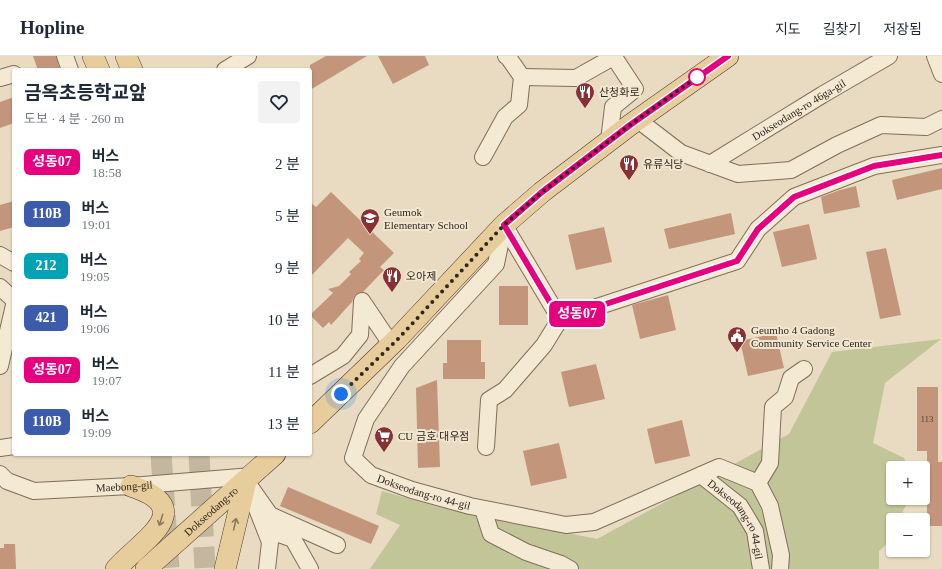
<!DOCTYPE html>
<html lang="ko">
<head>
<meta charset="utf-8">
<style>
  body { margin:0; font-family:"Times New Roman","Noto Sans KR",serif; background:#f2f2f3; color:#1f2937; height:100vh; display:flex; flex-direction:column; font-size:15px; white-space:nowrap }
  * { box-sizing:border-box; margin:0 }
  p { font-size:13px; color:#747a83 }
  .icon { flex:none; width:22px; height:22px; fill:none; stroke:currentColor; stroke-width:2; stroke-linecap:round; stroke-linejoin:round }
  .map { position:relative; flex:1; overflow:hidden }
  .drawer { position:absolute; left:12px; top:12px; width:300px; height:388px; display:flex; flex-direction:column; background:#fff; border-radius:4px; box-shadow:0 1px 3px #0004 }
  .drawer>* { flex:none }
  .badge { padding:0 8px; border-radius:6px; font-size:14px; line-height:26px }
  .buttons { position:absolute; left:886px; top:405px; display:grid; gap:8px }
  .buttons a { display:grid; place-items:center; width:44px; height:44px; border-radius:4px; background:#fff; box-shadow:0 1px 3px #0004; font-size:20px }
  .you { position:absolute; width:20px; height:20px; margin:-10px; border:3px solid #fff; border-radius:50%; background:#1a73e8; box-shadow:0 0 0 6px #1a73e833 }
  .map>.badge { position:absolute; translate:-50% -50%; box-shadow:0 0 0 2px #fff }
  .round { display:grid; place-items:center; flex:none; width:42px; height:42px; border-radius:4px; background:#f2f2f3 }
  .summary { display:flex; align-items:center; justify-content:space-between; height:68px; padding:0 12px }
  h1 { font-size:19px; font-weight:700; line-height:30px }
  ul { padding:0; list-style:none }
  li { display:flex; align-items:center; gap:12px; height:52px; padding:0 12px }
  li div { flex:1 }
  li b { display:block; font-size:15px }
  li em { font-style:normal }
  li .badge { min-width:44px; font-weight:700; text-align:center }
  header { display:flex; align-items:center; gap:24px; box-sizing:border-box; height:56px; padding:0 20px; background:#fff; border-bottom:1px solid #e0e1e3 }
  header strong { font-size:19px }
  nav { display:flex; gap:22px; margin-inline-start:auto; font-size:14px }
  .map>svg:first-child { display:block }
  .green { fill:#c1c597 }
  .building { fill:#c3967b }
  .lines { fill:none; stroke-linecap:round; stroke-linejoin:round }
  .major-tunnel { stroke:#c3b7a0; stroke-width:21; stroke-dasharray:21 10; stroke-linecap:butt }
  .minor-casing { stroke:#806d5b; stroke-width:18 }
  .major-casing { stroke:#4e3c2f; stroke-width:22 }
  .minor { stroke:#f4e9d3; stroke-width:16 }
  .major { stroke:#e8cd9c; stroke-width:21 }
  .oneway { stroke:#8c7a5c }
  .line-casing { stroke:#fff; stroke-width:9 }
  .line { stroke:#e6007e; stroke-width:6 }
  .walk { stroke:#31261d; stroke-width:4; stroke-dasharray:0 7.2 }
  .stop-dot { fill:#fff; stroke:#e6007e; stroke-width:2 }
  .labels { text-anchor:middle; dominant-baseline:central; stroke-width:4; stroke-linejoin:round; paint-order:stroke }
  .number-label { font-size:9px; fill:#564234 }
  .poi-label { font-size:11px; fill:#31261d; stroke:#f1e6d0; text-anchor:start }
  .street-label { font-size:11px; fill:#31261d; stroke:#f1e6d0 }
</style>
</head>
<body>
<header>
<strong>Hopline</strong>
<nav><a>지도</a><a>길찾기</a><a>저장됨</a></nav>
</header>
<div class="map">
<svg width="942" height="513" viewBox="0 0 942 513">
  <rect width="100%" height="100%" fill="#e8dbc1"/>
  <!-- green -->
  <path class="green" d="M 941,283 L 885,327 L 873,387 L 904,402 L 908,412 L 893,412 L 893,442 L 910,442 L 900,460 L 900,464 L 893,464 L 893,482 L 879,495 L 879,513 L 370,513 L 400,469 L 376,458 L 382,435 L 435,450 L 597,483 L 789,378 L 832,296 Z"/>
  <!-- building -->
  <path class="building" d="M 33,0 L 56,0 L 60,14 L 38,14 Z
    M 326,0 L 367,0 L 310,34 L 310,9 Z
    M 378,0 L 425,0 L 429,9 L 393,28 Z
    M 14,41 L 14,67 L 0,72 L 0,46 Z
    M 942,112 L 942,133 L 897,144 L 892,124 Z
    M 856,130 L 860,151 L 824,158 L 821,141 L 840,134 Z
    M 331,136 L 394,197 L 380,211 L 384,214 L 363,236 L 358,237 L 354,240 L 352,246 L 331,269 L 329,266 L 323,272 L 310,259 L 333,237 L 328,233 L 339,230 L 351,218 L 349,216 L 361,205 L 359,203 L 364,197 L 348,182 L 310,221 L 310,146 L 316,151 Z
    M 14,145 L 14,171 L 0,175 L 0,149 Z
    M 731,157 L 735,178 L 669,193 L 664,173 Z
    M 809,168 L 817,203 L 782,211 L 773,176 Z
    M 604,171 L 612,206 L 576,214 L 568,179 Z
    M 886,192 L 901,259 L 880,263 L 866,196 Z
    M 499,230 L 528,230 L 528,269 L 499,269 Z
    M 668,239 L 676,274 L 640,283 L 632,249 Z
    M 776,277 L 784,312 L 748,320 L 740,285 Z
    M 447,284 L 481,284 L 481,306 L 485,306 L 485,323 L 443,323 L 443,307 L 447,307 Z
    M 596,308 L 605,343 L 569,351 L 561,316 Z
    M 437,324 L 440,411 L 418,412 L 416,332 Z
    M 917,331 L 938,331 L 938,406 L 942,406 L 942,470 L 927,470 L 927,395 L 917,395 Z
    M 682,364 L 690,400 L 655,408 L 647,373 Z
    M 559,387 L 567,422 L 531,430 L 523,395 Z
    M 288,431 L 379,470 L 371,488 L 280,450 Z
    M 4,488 L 15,488 L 16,513 L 0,513 L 0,492 L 4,492 Z"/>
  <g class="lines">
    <!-- major-tunnel -->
    <path class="major-tunnel" d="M 161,398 L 169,513
      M 199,398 L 205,513"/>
    <!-- minor casing -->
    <g class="minor-casing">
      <g id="minor">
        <path d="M 65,0 L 70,14"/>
        <path d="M 935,0 L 942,18"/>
        <path d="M 225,14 L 248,0"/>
        <path d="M 522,21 L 576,22 L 615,0"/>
        <path d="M 0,22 L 14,18"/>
        <path d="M 638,64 L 681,97 L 738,118 L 791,114 L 837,89 L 881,69 L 926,71 L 942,63"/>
        <path d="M 609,85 L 613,51 L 635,33 L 614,1"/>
        <path d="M 483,101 L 505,61 L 519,49 L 522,21 L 508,1 L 506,0"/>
        <path id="s1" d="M 710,108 L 822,39 L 889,0"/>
        <path id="s2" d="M 504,169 L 496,208 L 402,310 L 366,363 L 353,402 L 371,419 L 412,434 L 470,450 L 566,469 L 594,466 L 719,411 L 758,427 L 770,450 L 781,499 L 780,513"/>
        <path d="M 504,169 L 560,263 L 737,205 L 758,173 L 794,141 L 874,110 L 942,99"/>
        <path d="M 0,199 L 14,207"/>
        <path d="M 0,231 L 14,244"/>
        <path d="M 0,310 L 14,249"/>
        <path d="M 310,320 L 343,300 L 360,279 L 362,245 L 391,288"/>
        <path d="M 486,391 L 489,344 L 505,334 L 544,289 L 560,263"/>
        <path d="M 0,392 L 14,390"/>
        <path id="s3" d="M 0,418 L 7,425 L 34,435 L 131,430 L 252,420"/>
        <path id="s4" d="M 701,419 L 740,450 L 755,475 L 761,513"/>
        <path d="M 246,425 L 270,459 L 337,489"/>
        <path d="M 758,427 L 770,407 L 773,351 L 785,341 L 791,322 L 804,313"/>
        <path d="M 255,448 L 270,486 L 267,513"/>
        <path d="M 483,453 L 491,478 L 526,496 L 561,508 L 570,513"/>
        <path d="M 265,473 L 293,483 L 310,513"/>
      </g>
    </g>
    <!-- major casing -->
    <g class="major-casing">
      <g id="major">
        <path d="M 93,0 L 99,14"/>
        <path d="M 126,0 L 132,14"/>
        <path d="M 310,367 L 397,283 L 504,169 L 542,136 L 630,69 L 728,0"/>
        <path d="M 116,513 C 142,484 200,453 131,430"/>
        <path id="s5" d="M 146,513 L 275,398"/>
        <path d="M 225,513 L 246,425"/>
      </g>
    </g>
    <!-- minor -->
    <use href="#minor" class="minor"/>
    <!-- major -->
    <use href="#major" class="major"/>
  </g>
  <!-- one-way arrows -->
  <defs><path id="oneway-shaft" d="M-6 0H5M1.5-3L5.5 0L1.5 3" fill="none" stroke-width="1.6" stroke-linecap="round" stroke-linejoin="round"/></defs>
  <g class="oneway">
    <use href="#oneway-shaft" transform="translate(161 464) rotate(107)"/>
    <use href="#oneway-shaft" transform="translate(235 468) rotate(-77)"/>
  </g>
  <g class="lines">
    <!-- line casing -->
    <g class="line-casing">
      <path id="line" d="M 728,0 L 630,69 L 542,136 L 504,169 L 560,263 L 737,205 L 758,173 L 794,141 L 874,110 L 942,99"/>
    </g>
    <!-- line -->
    <use href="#line" class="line"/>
    <!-- walk -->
    <path class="walk" d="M 341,338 L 397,284 L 504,169 L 542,136 L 630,69 L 697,21"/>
  </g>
  <!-- icons -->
  <defs>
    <g id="restaurant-pin" transform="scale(1)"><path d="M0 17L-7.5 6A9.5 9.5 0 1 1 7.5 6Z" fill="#883135" stroke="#f1e6d0"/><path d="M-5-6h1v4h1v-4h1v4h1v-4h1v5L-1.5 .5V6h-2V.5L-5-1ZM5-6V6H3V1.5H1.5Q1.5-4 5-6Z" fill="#fff"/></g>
    <g id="school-pin" transform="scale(1)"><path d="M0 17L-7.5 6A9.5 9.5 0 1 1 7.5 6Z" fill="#883135" stroke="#f1e6d0"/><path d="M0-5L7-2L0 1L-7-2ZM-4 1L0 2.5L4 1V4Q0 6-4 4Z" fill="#fff"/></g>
    <g id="civic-pin" transform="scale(1)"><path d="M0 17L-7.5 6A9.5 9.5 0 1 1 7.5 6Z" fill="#883135" stroke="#f1e6d0"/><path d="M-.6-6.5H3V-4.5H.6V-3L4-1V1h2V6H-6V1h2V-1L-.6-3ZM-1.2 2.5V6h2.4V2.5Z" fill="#fff"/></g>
    <g id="supermarket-pin" transform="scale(1)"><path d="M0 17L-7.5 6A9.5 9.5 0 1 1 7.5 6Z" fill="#883135" stroke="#f1e6d0"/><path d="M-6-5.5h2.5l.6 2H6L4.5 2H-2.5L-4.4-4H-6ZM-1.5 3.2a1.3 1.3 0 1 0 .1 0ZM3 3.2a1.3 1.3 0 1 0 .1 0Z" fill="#fff"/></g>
  </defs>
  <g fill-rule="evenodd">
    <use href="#restaurant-pin" x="585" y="36"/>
    <use href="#restaurant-pin" x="629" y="108"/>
    <use href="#school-pin" x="370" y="162"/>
    <use href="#restaurant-pin" x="392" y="220"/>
    <use href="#civic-pin" x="737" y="280"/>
    <use href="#supermarket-pin" x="384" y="380"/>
  </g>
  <!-- markers -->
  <circle class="stop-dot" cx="697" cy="21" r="8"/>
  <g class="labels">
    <!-- number labels -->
    <g class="number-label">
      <text x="927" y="363">113</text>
    </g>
    <!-- poi labels -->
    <g class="poi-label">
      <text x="599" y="36">산청화로</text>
      <text x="643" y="108">유류식당</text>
      <text x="384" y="156">Geumok<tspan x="384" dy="13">Elementary School</tspan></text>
      <text x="406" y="220">오아제</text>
      <text x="751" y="274">Geumho 4 Gadong<tspan x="751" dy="13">Community Service Center</tspan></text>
      <text x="398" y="380">CU 금호 대우점</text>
    </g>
    <!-- street labels -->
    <g class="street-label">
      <text stroke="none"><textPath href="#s1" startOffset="104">Dokseodang-ro 46ga-gil</textPath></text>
      <text stroke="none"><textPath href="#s3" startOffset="129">Maebong-gil</textPath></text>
      <text stroke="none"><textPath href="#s2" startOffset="364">Dokseodang-ro 44-gil</textPath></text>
      <text stroke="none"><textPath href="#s5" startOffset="87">Dokseodang-ro</textPath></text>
      <text stroke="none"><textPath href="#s4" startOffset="59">Dokseodang-ro 44-gil</textPath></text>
    </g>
  </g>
</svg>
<div class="buttons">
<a>+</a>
<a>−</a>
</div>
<div class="you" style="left:341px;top:338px"></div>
<b class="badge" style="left:577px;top:258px;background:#e6007e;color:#fff">성동07</b>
<section class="drawer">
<div class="summary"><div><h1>금옥초등학교앞</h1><p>도보 · 4 분 · 260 m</p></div><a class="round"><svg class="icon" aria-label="heart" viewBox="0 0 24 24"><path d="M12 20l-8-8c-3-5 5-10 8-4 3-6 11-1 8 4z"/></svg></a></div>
<ul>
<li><span class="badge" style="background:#e6007e;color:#fff">성동07</span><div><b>버스</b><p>18:58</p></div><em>2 분</em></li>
<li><span class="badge" style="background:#3d5bab;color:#fff">110B</span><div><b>버스</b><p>19:01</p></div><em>5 분</em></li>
<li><span class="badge" style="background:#00a3b4;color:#fff">212</span><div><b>버스</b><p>19:05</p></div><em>9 분</em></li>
<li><span class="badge" style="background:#3d5bab;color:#fff">421</span><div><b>버스</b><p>19:06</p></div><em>10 분</em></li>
<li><span class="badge" style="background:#e6007e;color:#fff">성동07</span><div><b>버스</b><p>19:07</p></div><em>11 분</em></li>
<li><span class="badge" style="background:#3d5bab;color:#fff">110B</span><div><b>버스</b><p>19:09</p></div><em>13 분</em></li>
</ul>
</section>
</div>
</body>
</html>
